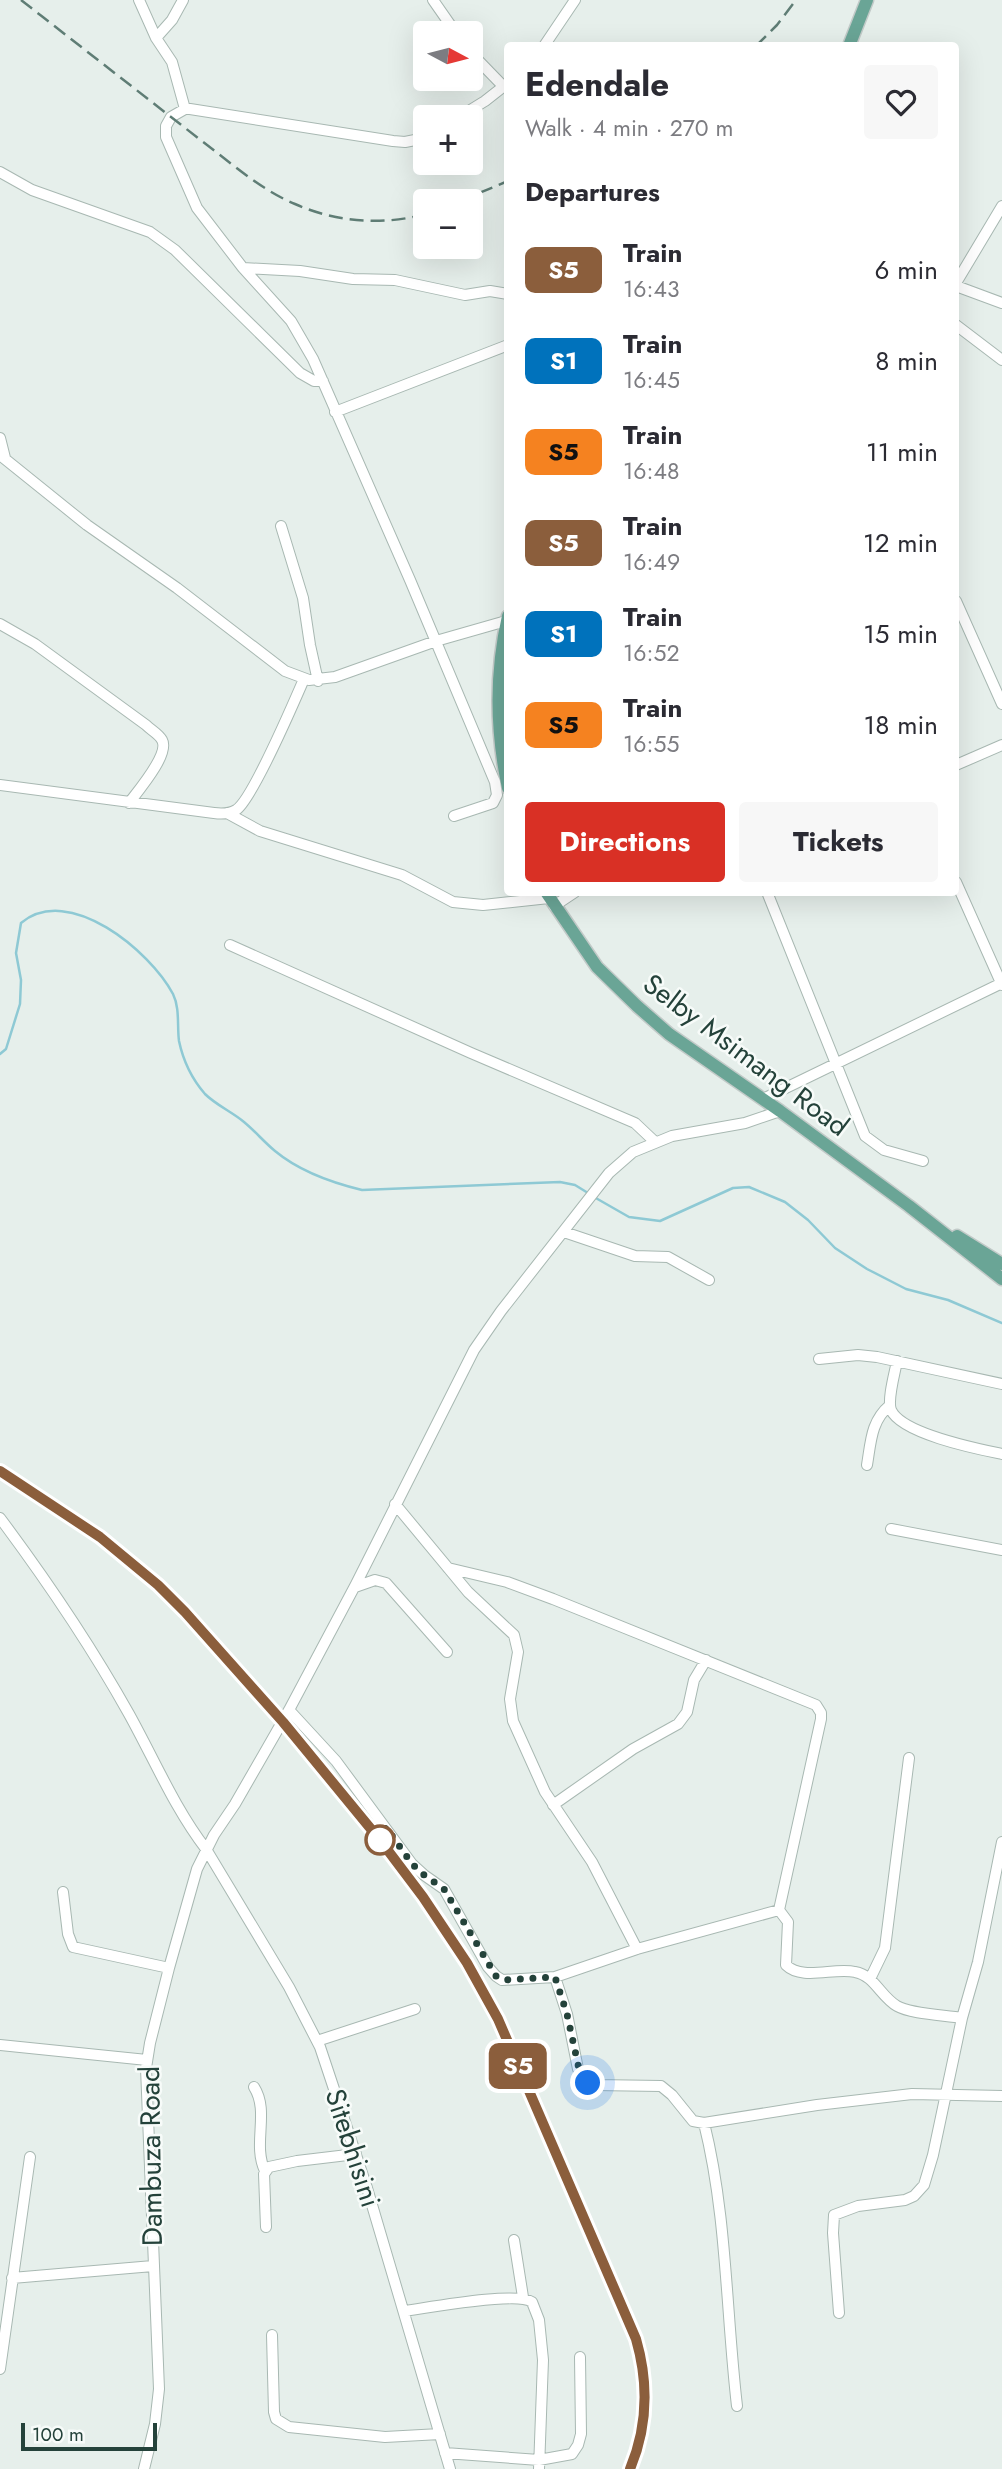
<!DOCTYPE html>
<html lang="en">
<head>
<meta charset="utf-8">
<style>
  body { margin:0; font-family:Jost,sans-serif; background:#f7f7f7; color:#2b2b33; height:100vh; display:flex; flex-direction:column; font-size:26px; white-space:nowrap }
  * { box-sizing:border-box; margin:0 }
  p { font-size:23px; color:#7c7c81 }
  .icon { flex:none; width:38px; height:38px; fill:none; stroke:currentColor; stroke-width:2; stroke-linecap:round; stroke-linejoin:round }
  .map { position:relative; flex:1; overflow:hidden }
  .side { position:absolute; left:504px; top:42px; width:455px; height:854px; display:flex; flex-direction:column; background:#fff; border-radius:7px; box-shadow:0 7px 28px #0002 }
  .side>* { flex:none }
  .badge { padding:0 14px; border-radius:10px; font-size:24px; line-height:46px }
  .needle { width:46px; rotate:97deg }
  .buttons { position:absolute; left:413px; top:21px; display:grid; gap:14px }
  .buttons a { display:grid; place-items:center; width:70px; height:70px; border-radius:7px; background:#fff; box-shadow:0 7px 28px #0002; font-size:35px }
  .scale { position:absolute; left:21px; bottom:18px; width:136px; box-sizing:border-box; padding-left:7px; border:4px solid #24423a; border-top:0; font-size:19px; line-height:24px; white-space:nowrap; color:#24423a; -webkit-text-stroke:5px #f7fbf9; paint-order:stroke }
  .you { position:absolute; width:35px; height:35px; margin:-18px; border:5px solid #fff; border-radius:50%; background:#1a73e8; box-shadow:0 0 0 10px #1a73e833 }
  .map>.badge { position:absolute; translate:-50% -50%; box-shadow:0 0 0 4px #fff }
  h2 { padding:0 21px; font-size:26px; line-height:63px }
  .round { display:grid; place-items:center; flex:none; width:74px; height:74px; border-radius:7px; background:#f7f7f7 }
  .overview { display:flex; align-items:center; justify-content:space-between; height:119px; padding:0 21px }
  h1 { font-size:33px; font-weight:700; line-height:52px }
  .action { display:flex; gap:14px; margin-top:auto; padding:14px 21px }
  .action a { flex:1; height:80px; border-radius:7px; background:#d93025; color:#fff; font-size:28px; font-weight:700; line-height:80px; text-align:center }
  .action a+a { background:#f7f7f7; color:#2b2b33 }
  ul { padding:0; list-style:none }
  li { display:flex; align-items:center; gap:21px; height:91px; padding:0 21px }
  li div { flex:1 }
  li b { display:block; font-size:26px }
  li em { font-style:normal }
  li .badge { min-width:77px; font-weight:700; text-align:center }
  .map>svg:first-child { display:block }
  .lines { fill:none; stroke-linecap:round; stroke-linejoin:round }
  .stream { stroke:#8ec9d4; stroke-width:2.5 }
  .minor-casing { stroke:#a8b8b2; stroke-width:12 }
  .major-casing { stroke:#c2cac8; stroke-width:15 }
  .minor { stroke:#fff; stroke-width:10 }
  .major { stroke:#6aa596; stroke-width:12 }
  .rail { stroke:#5f7d75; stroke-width:2.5; stroke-dasharray:14 7; stroke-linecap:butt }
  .line-casing { stroke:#fff; stroke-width:16 }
  .line { stroke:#8b5e3c; stroke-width:10 }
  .walk { stroke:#24423a; stroke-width:7; stroke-dasharray:0 12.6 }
  .stop-dot { fill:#fff; stroke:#8b5e3c; stroke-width:3.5 }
  .labels { text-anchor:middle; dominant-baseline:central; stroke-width:5; stroke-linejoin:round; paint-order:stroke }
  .street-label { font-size:28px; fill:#24423a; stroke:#f7fbf9 }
</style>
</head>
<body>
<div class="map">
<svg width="1002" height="2469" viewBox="0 0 1002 2469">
  <rect width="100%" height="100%" fill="#e6efeb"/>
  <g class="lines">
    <!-- stream -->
    <path class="stream" d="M 0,1054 L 6,1049 L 20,1004 L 21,980 L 16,953 L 21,923 C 69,883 150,951 173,994 C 180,1008 177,1026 179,1041 C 183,1060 192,1079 205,1094 C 216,1105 232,1112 244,1122 C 255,1131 264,1142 275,1151 C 299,1171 333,1183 362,1190 L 560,1182 L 575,1185 L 588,1193
      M 594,1197 L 629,1217 L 660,1221 L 733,1188 L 749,1187 L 785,1202 L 808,1220 L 835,1248 L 867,1269 L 906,1289 L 948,1300 L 1002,1323"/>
    <!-- minor casing -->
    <g class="minor-casing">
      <path id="minor" d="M 139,0 L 156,38 L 172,62 L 185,109
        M 433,0 L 456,33
        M 156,38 L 172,20 L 183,0
        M 544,46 L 575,0
        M 471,53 L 503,86
        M 459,117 L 485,101 L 508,83
        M 425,138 L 405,142 L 393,141 L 190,109 L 185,109 L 171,117 L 166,126 L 166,137 L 197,208 L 243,268 L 291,321 L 313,359 L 410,580 L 495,782 L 497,795 L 493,803 L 454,816
        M 0,172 L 32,190 L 150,232 L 175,250 L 300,373 L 314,381 L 323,381
        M 243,268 L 300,271 L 353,279 L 395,280 L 465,295 L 490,291 L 508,294
        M 956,283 L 1002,206
        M 956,286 L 1002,303
        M 956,325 L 1002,360
        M 335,412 L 508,345
        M 0,438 L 5,458
        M 0,455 L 87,525 L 177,588 L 285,671 L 309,680 L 335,677 L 436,641 L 506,621
        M 281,526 L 303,598 L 310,645 L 318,681
        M 956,601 L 1002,704
        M 0,624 L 35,644 L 146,725 C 151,730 159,734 162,740 C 170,754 138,791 129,803
        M 956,765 L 1002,745
        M 0,785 L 214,813 C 221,814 229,814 236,810 C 252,800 294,702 304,679
        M 227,813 L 260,831 L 402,875 L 453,902 L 483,905 L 549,898
        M 956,882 L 1002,985
        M 767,892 L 865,1136 L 884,1150 L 923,1161
        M 554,906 L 575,892
        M 230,945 L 471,1053 L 635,1123 L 654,1141
        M 763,1099 L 1002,983
        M 564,1232 L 635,1256 L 668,1257 L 709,1280
        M 819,1359 L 858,1355 L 877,1357 L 1002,1384
        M 897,1361 C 895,1372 887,1400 891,1410 C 902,1434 978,1449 1002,1454
        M 867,1465 C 871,1441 871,1421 890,1405
        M 395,1504 L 468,1592 L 514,1635 L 518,1652 L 510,1699 L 513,1721 L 545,1792 L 592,1862 L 637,1949
        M 0,1518 C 47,1581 91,1646 129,1714 C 154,1759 175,1809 206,1849 L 289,1987 L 320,2047 L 367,2188 L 450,2469
        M 891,1529 L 1002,1550
        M 448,1568 L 507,1582 L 553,1599 L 816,1705 L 821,1713 L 821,1719 L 779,1910
        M 355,1587 L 375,1580 L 386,1583 L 447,1652
        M 289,1710 L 336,1761 L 412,1864 L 424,1875 L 444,1889 L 488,1967 L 496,1976 L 502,1980 L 555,1977 L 637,1949 L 779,1910
        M 553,1805 L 633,1749 L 678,1724 L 687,1712 L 694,1680 L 706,1660
        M 63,1892 L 68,1934 L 73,1947 L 169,1968
        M 779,1910 L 788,1922 L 786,1965 C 802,1981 835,1967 855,1972 C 874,1975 881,1997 897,2006 C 911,2014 944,2015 962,2018 L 933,2155 L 924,2185 L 914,2196 L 905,2200 L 858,2206 L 834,2215 L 833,2233 L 839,2313
        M 555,1977 L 567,2014 L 578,2069 L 584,2079 L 595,2085 L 661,2086 L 672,2095 L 693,2121 L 704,2123 L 817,2105 L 912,2094 L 1002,2096
        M 870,1979 L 885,1948 L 909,1758
        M 962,2018 L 978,1962 L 1002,1842
        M 317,2041 L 415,2009
        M 0,2045 L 147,2060
        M 254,2087 C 270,2112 252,2144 265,2171
        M 704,2123 C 727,2215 726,2312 737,2406
        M 266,2227 L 264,2174 L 269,2167 L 297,2161 L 356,2154
        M 514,2240 L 523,2297
        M 12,2278 L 153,2266
        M 404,2311 C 427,2308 517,2291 532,2302 L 539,2320 L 543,2360 L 539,2469
        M 272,2335 L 274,2412 L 276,2419 L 289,2427 L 385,2437 L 440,2434
        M 0,2369 L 30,2157
        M 445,2453 L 539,2460 L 572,2454 L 578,2445 L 581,2434 L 580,2357
        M 144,2469 L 155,2424 L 159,2389 L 146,2068 L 150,2043 L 169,1968 L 197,1869 L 214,1835 L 235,1804 L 289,1710 L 356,1584 L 474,1350 L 501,1311 L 609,1173 L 633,1152 L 672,1136 L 745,1123 L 780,1111"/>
    </g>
    <!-- major casing -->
    <g class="major-casing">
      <path id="major" d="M 849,46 L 867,0
        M 508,616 C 495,673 496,732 508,788
        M 546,892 L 597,967 L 637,1006 L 669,1034 L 780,1111 L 909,1206 L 1002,1279
        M 957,1236 L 1002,1264"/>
    </g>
    <!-- minor -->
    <use href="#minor" class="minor"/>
    <!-- major -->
    <use href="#major" class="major"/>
    <!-- rail -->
    <path class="rail" d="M 21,0 C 80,46 139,92 198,138 C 229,161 259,189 295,204 C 335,222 383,226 425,214
      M 756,46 L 777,25 L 796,0
      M 460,201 L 508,181
      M 0,1471 L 100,1537 L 158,1585 L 185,1612 L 283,1722 L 380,1840 L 432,1910 L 467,1963 L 498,2019 L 636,2339 C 649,2384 648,2426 630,2469"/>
  </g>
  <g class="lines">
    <!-- line casing -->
    <g class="line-casing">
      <path id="line" d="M 0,1471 L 100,1537 L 158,1585 L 185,1612 L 283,1722 L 380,1840 L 423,1897 L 467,1963 L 498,2019 L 636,2339 C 649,2384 648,2426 630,2469"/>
    </g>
    <!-- line -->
    <use href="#line" class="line"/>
    <!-- walk -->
    <path class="walk" d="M 380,1840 L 386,1827 L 412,1864 L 424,1875 L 444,1889 L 496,1976 L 505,1980 L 555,1977 L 567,2014 L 579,2069 L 588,2083"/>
  </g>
  <!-- markers -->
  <circle class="stop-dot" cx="380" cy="1840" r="14"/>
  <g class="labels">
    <!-- street labels -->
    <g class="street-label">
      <text transform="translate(746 1055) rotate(37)">Selby Msimang Road</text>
      <text transform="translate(353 2148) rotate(72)">Sitebhisini</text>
      <text transform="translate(151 2156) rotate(-91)">Dambuza Road</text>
    </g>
  </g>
</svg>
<div class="buttons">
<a><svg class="needle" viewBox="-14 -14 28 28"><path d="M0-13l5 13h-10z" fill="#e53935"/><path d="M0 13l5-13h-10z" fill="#7c7c81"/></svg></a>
<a>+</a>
<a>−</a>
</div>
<div class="scale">100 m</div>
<div class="you" style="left:588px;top:2083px"></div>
<b class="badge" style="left:518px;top:2066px;background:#8b5e3c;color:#fff">S5</b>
<section class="side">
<div class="overview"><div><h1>Edendale</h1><p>Walk · 4 min · 270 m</p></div><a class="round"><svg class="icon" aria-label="heart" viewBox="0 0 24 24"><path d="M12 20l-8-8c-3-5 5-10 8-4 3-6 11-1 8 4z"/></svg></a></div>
<h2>Departures</h2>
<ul>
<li><span class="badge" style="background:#8b5e3c;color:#fff">S5</span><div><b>Train</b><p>16:43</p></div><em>6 min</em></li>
<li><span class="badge" style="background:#0072bc;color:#fff">S1</span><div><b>Train</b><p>16:45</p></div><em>8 min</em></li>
<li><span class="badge" style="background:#f58220;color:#111">S5</span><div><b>Train</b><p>16:48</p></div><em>11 min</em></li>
<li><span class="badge" style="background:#8b5e3c;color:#fff">S5</span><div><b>Train</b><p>16:49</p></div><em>12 min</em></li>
<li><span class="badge" style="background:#0072bc;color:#fff">S1</span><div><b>Train</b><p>16:52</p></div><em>15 min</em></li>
<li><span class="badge" style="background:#f58220;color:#111">S5</span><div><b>Train</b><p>16:55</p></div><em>18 min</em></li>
</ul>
<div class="action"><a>Directions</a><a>Tickets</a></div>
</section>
</div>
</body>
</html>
